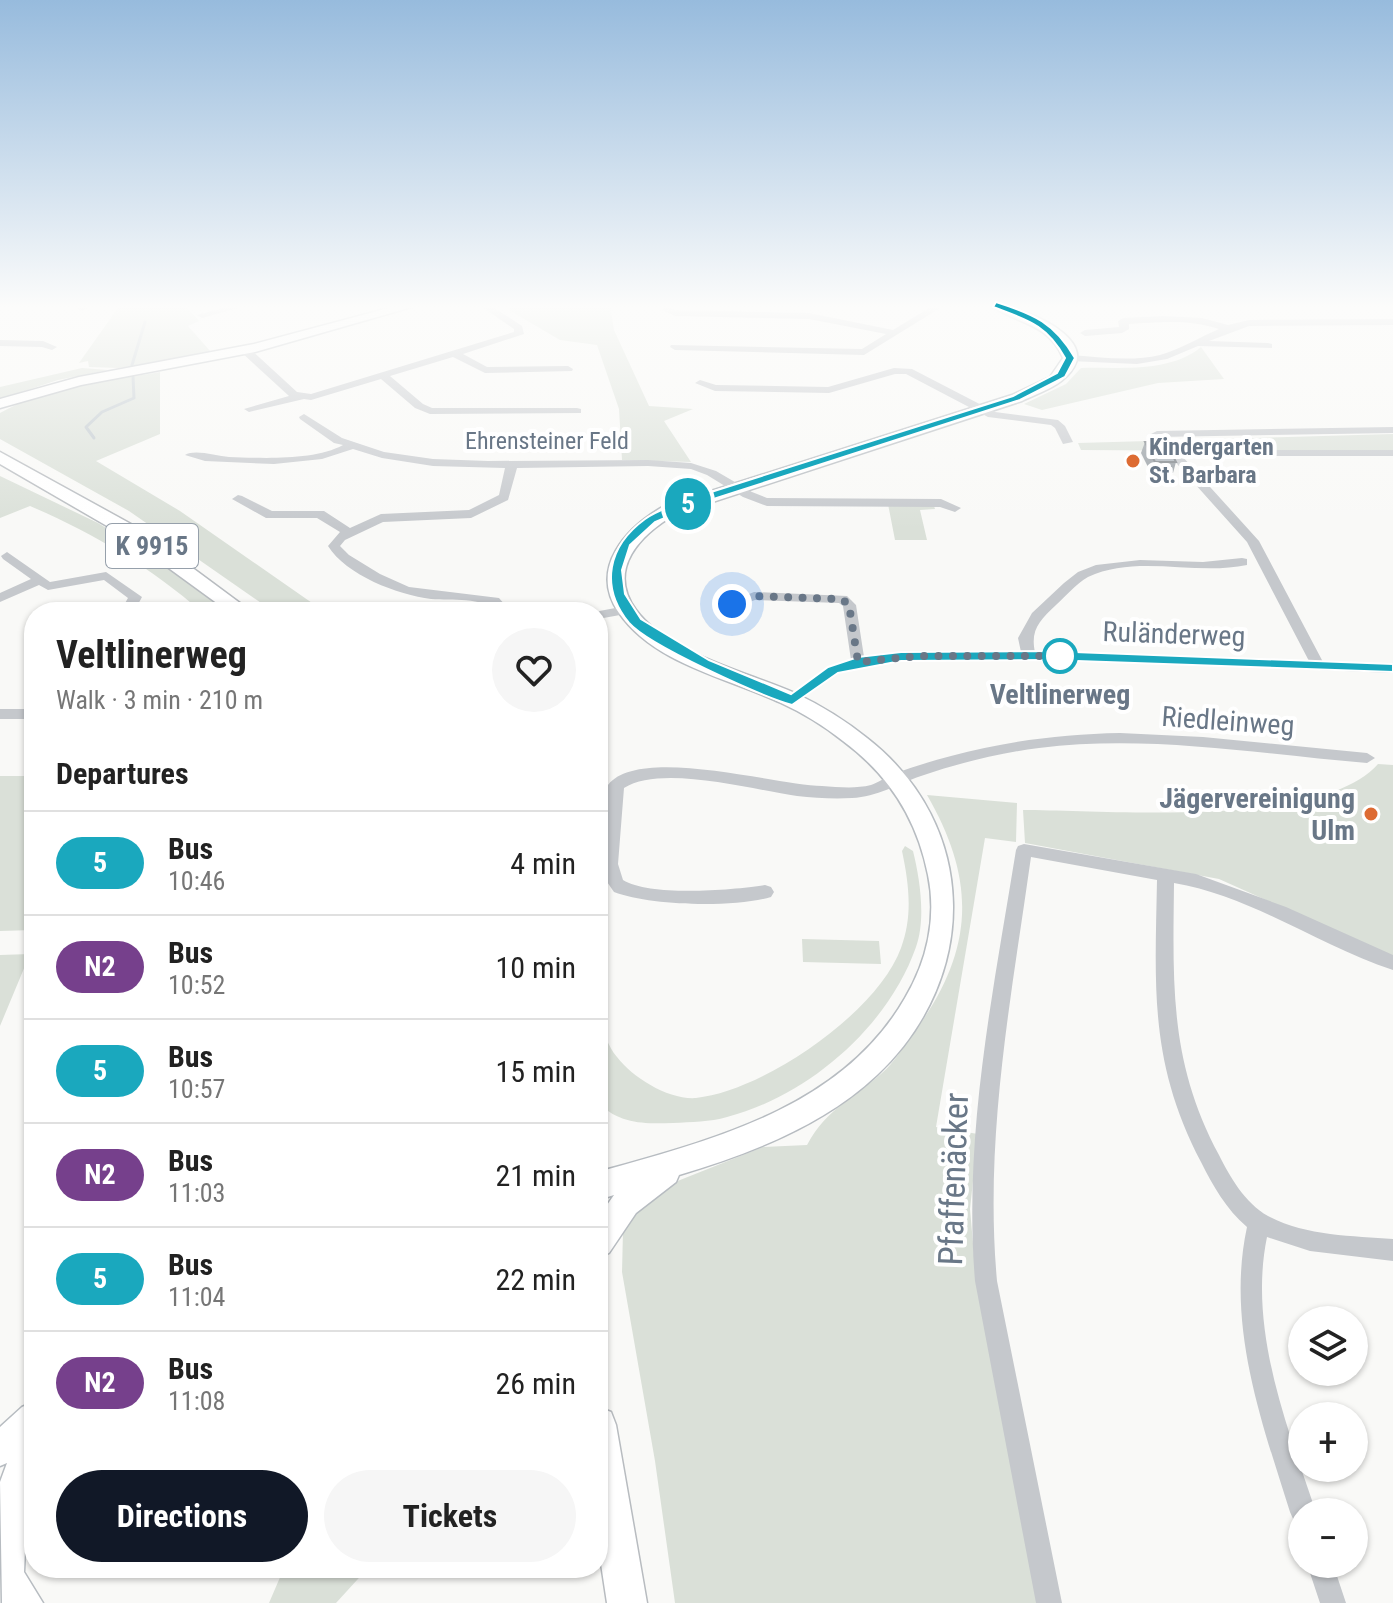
<!DOCTYPE html>
<html lang="en">
<head>
<meta charset="utf-8">
<style>
  body { margin:0; font-family:"Roboto Condensed",sans-serif; background:#f6f6f6; color:#222; height:100vh; display:flex; flex-direction:column; font-size:30px; white-space:nowrap }
  * { box-sizing:border-box; margin:0 }
  p { font-size:26px; color:#767676 }
  .icon { flex:none; width:44px; height:44px; fill:none; stroke:currentColor; stroke-width:2; stroke-linecap:round; stroke-linejoin:round }
  .map { position:relative; flex:1; overflow:hidden }
  .drawer { position:absolute; left:24px; top:602px; width:584px; height:976px; display:flex; flex-direction:column; background:#fff; border-radius:32px; box-shadow:0 2px 6px #0004 }
  .drawer>* { flex:none }
  .badge { padding:0 16px; border-radius:26px; font-size:28px; line-height:52px }
  .controls { position:absolute; left:1288px; top:1306px; display:grid; gap:16px }
  .controls a { display:grid; place-items:center; width:80px; height:80px; border-radius:50%; background:#fff; box-shadow:0 2px 6px #0004; font-size:40px }
  .you { position:absolute; width:40px; height:40px; margin:-20px; border:6px solid #fff; border-radius:50%; background:#1a73e8; box-shadow:0 0 0 12px #1a73e833 }
  .map>.badge { position:absolute; translate:-50% -50%; box-shadow:0 0 0 4px #fff }
  h2 { padding:0 32px; font-size:30px; line-height:72px }
  .round { display:grid; place-items:center; flex:none; width:84px; height:84px; border-radius:42px; background:#f6f6f6 }
  .headline { display:flex; align-items:center; justify-content:space-between; height:136px; padding:0 32px }
  h1 { font-size:38px; font-weight:700; line-height:60px }
  .cta { display:flex; gap:16px; margin-top:auto; padding:16px 32px }
  .cta a { flex:1; height:92px; border-radius:48px; background:#111827; color:#fff; font-size:32px; font-weight:700; line-height:92px; text-align:center }
  .cta a+a { background:#f6f6f6; color:#222 }
  ul { padding:0; list-style:none }
  li { display:flex; align-items:center; gap:24px; height:104px; padding:0 32px; border-top:2px solid #e0e0e0 }
  li div { flex:1 }
  li b { display:block; font-size:30px }
  li em { font-style:normal }
  li .badge { min-width:88px; font-weight:700; text-align:center }
  .map>svg:first-child { display:block }
  .green { fill:#dae0d8 }
  .lines { fill:none; stroke-linecap:round; stroke-linejoin:round }
  .stream { stroke:#bdc6cc; stroke-width:3 }
  .secondary-casing { stroke:#b7bcc1; stroke-width:3 }
  .primary-casing { stroke:#b8bcc0; stroke-width:3 }
  .street { fill:#c5c8cc; fill-rule:evenodd }
  .secondary { fill:#fff; fill-rule:evenodd }
  .primary { fill:#fff; fill-rule:evenodd }
  .wall { fill:#91989e }
  .building { fill:#a9b1b8; stroke:#767c81; stroke-width:2 }
  .line { fill:#1aa8be; stroke:#fff; stroke-width:2 }
  .walk { stroke:#697787; stroke-width:8; stroke-dasharray:0 14.4 }
  .poi-dot { fill:#dd6b33; stroke:#fff; stroke-width:3 }
  .stop-dot { fill:#fff; stroke:#1aa8be; stroke-width:4 }
  .labels { text-anchor:middle; dominant-baseline:central; stroke-width:8; stroke-linejoin:round; paint-order:stroke }
  .far-street-label { font-size:24px; fill:#697787; stroke:#fff }
  .far-poi-label { font-size:24px; font-weight:bold; fill:#697787; stroke:#fff; text-anchor:start }
  .shield { fill:#fff; stroke:#96a0ab; stroke-width:2 }
  .shield-label { font-size:26px; font-weight:bold; fill:#697787 }
  .street-label { font-size:28px; fill:#697787; stroke:#fff }
  .stop-label { font-size:28px; font-weight:bold; fill:#697787; stroke:#fff }
  .poi-label { font-size:28px; font-weight:bold; fill:#697787; stroke:#fff; text-anchor:end }
  .near-street-label { font-size:34px; fill:#697787; stroke:#fff }
</style>
</head>
<body>
<div class="map">
<svg width="1393" height="1603" viewBox="0 0 1393 1603">
  <rect width="100%" height="100%" fill="#f9f9f7"/>
  <!-- green -->
  <path class="green" d="M 120,305 L 185,305 L 199,321 L 188,326 L 211,352 L 119,368 L 89,367 L 88,361 L 79,363 Z
    M 533,305 L 610,305 L 614,330 L 649,406 L 693,409 L 664,421 L 691,462 L 622,460 L 619,409 L 597,345 L 560,340 L 507,309 Z
    M 1201,347 L 1224,379 L 1158,383 L 1042,410 L 1024,404 L 1066,384 L 1081,368 C 1119,367 1170,373 1201,347 Z
    M 82,368 L 108,370 L 58,380 L 0,399 L 0,387 Z
    M 160,372 L 160,434 L 96,461 L 180,511 L 325,612 L 274,612 L 129,511 L 0,439 L 0,413 C 48,386 107,381 160,372 Z
    M 1393,434 L 1393,452 L 1081,450 L 1078,443 Z
    M 0,476 L 98,523 L 166,565 L 228,612 L 202,612 C 150,567 93,533 30,506 L 0,518 Z
    M 888,504 L 934,506 L 935,509 L 920,510 L 927,540 L 895,540 Z
    M 1378,764 L 1393,765 L 1393,957 L 1219,879 L 1025,843 L 1023,810 C 1107,810 1321,829 1378,764 Z
    M 0,776 L 34,776 L 34,930 L 0,931 Z
    M 927,795 L 1017,803 L 1016,842 L 985,838 L 936,1127 L 978,1134 L 970,1209 L 974,1255 L 1041,1603 L 675,1603 L 655,1461 L 622,1272 L 623,1231 L 638,1204 L 665,1186 L 763,1147 L 807,1145 C 828,1107 852,1100 882,1073 C 894,1063 903,1047 912,1035 C 974,953 978,883 927,795 Z
    M 905,846 L 913,851 C 920,879 926,919 916,947 C 888,1027 808,1096 727,1117 C 710,1122 691,1122 673,1123 C 644,1124 621,1124 599,1104 L 598,1019 C 604,1031 608,1047 617,1057 C 633,1078 669,1100 696,1098 C 764,1091 878,1012 901,948 C 913,916 909,884 902,851 Z
    M 802,939 L 879,941 L 881,964 L 803,962 Z
    M 30,954 L 0,1026 L 0,955 Z
    M 284,1568 L 436,1568 L 422,1571 L 368,1568 L 336,1603 L 269,1603 Z"/>
  <g class="lines">
    <!-- stream -->
    <path class="stream" d="M 132,365 L 145,322
      M 94,438 L 86,427 L 102,412 L 134,398 L 133,377"/>
    <!-- secondary casing -->
    <g class="secondary-casing">
      <path id="secondary" d="M 400,305 L 419,305 L 255,352 L 81,385 L 0,408 L 0,399 L 79,377 L 254,344 Z
        M 990,305 C 1014,303 1094,334 1074,367 C 1063,386 1040,392 1022,401 L 676,514 C 641,534 606,569 636,610 C 667,653 747,672 795,693 C 820,705 845,720 867,738 C 980,826 980,978 877,1075 C 823,1126 749,1154 679,1175 L 676,1182 L 636,1213 L 609,1253 L 598,1258 L 598,1218 L 614,1195 L 598,1200 L 598,1172 C 712,1140 842,1108 905,998 C 927,961 937,918 928,875 C 917,819 889,775 843,741 C 824,726 803,713 781,703 C 728,678 654,664 619,613 C 588,568 626,528 664,506 L 1012,395 L 1050,377 L 1063,358 C 1048,322 1016,324 990,305 Z
        M 34,1402 L 34,1483 L 26,1526 L 24,1572 L 43,1603 L 2,1603 L 0,1482 L 7,1463 L 0,1466 L 0,1427 L 22,1407 Z"/>
    </g>
    <!-- primary casing -->
    <g class="primary-casing">
      <path id="primary" d="M 0,452 L 140,529 L 252,612 L 229,612 L 126,537 L 0,464 Z
        M 598,1407 L 611,1412 L 616,1425 L 647,1603 L 607,1603 L 598,1544 Z"/>
    </g>
    <!-- street -->
    <path class="street" d="M 71,305 L 82,305 L 87,308 L 82,311 Z
      M 234,305 L 249,305 L 202,318 L 197,315 Z
      M 479,305 L 490,305 L 522,326 L 524,334 L 463,354 L 487,367 L 568,366 L 573,369 L 572,371 L 485,373 L 453,357 L 390,376 L 423,404 L 432,408 L 577,408 L 581,409 L 581,413 L 430,414 L 415,408 L 381,379 L 311,400 L 304,399 L 249,412 L 244,409 L 289,396 L 241,352 L 241,348 L 249,348 L 297,392 L 311,394 L 514,332 L 514,329 Z
      M 934,305 L 945,305 L 864,355 L 675,350 L 670,347 L 671,345 L 862,349 L 886,334 L 809,319 L 675,316 L 662,310 L 667,307 L 676,310 L 809,313 L 893,330 Z
      M 1163,316 L 1202,318 L 1228,325 L 1249,320 L 1393,319 L 1393,325 L 1249,326 L 1209,341 L 1268,343 L 1272,344 L 1272,348 L 1198,346 L 1167,359 L 1137,364 L 1070,361 L 1065,358 L 1070,355 C 1099,357 1131,362 1160,355 C 1181,349 1200,337 1219,329 C 1190,319 1159,322 1129,324 L 1129,329 L 1122,333 L 1085,336 L 1080,333 L 1085,330 L 1119,327 L 1118,321 L 1123,318 Z
      M 0,340 L 43,341 L 57,347 L 52,350 L 42,347 L 0,346 Z
      M 894,368 L 912,369 L 995,412 L 1058,420 L 1065,426 L 1073,442 L 1063,444 L 1055,428 L 1051,425 L 988,417 L 906,374 L 895,374 L 829,393 L 715,391 L 695,383 L 700,380 L 716,385 L 828,387 Z
      M 304,414 L 342,438 L 384,452 L 433,459 L 488,461 L 648,460 L 691,463 L 716,471 L 752,492 L 767,498 L 941,499 L 961,508 L 955,512 L 940,507 L 767,506 L 743,497 L 707,475 L 691,469 L 648,466 L 517,468 L 508,500 L 471,518 L 383,522 L 345,540 L 340,546 L 349,555 L 380,574 L 409,587 L 499,598 L 511,612 L 497,612 C 482,596 452,601 431,599 C 398,595 346,575 328,546 L 340,532 L 317,518 L 266,518 L 232,499 L 238,495 L 242,496 L 272,511 L 324,511 L 350,528 L 381,514 L 469,510 L 499,495 L 505,468 L 433,466 L 382,458 L 353,449 L 322,459 L 274,464 L 205,461 L 185,455 C 195,449 216,456 229,457 C 261,458 314,461 343,445 L 334,443 L 300,419 L 299,417 Z
      M 1393,427 L 1393,433 L 1157,437 L 1151,434 L 1157,431 Z
      M 1173,450 L 1393,450 L 1393,456 L 1182,456 L 1259,541 L 1323,662 L 1393,665 L 1393,673 L 1078,660 L 901,661 L 860,666 L 838,673 L 792,705 L 785,700 L 787,697 L 828,667 L 851,660 L 843,606 L 839,603 L 755,600 L 732,608 L 725,604 L 754,592 L 847,596 L 856,605 L 864,657 L 901,653 L 1021,652 L 1018,638 L 1032,613 L 1064,583 L 1078,572 L 1096,565 L 1140,560 L 1203,562 L 1242,558 L 1247,559 L 1247,565 C 1195,576 1137,554 1088,577 C 1076,584 1066,596 1056,605 C 1040,620 1030,630 1035,652 L 1309,661 L 1247,542 L 1169,455 L 1169,451 Z
      M 7,552 L 50,582 L 106,572 L 142,597 L 134,612 L 120,612 L 128,598 L 104,580 L 48,590 L 39,585 L 0,602 L 0,593 L 31,579 L 3,559 L 1,556 Z
      M 626,606 L 633,610 L 631,613 L 598,619 L 598,612 L 594,612 Z
      M 0,709 L 34,709 L 34,719 L 0,719 Z
      M 1120,733 L 1203,737 L 1367,753 L 1375,758 L 1367,763 C 1258,754 1148,734 1039,748 C 999,753 959,763 921,776 C 897,784 877,797 852,798 C 834,799 815,798 797,796 C 753,790 662,764 624,788 L 618,864 L 623,880 C 650,897 733,890 765,885 L 771,887 L 774,892 L 771,897 C 733,908 651,906 614,892 L 605,879 L 602,864 L 608,785 C 639,745 775,785 822,786 C 838,787 855,789 871,785 C 878,783 885,777 893,774 C 912,767 932,761 951,756 C 1007,741 1063,734 1120,733 Z
      M 1024,844 L 1196,874 L 1286,907 L 1393,955 L 1393,970 C 1319,946 1252,896 1174,883 C 1173,984 1169,1062 1219,1155 C 1230,1177 1245,1203 1268,1216 C 1304,1236 1353,1236 1393,1239 L 1393,1261 L 1310,1251 L 1267,1237 C 1248,1329 1287,1426 1316,1512 L 1302,1512 L 1302,1524 L 1294,1521 L 1290,1512 C 1261,1420 1226,1324 1247,1227 C 1226,1209 1213,1186 1201,1162 C 1149,1062 1155,988 1157,880 L 1031,857 C 1011,999 984,1138 997,1281 L 1062,1603 L 1036,1603 L 975,1281 C 963,1135 993,993 1016,850 L 1018,846 Z
      M 1307,1564 L 1333,1564 L 1346,1603 L 1320,1603 Z"/>
    <!-- secondary -->
    <use href="#secondary" class="secondary"/>
    <!-- primary -->
    <use href="#primary" class="primary"/>
  </g>
  <!-- wall -->
  <path class="wall" d="M 1145,442 L 1176,462 L 1173,473 L 1151,473 L 1141,453 Z"/>
  <!-- building -->
  <path class="building" d="M 1145,442 L 1166,442 L 1176,462 L 1155,462 Z"/>
  <!-- sky -->
  <linearGradient id="sky" x2="0" y2="1"><stop stop-color="#97bbdd"/><stop offset="0.58" stop-color="#fcfcfb"/><stop offset="1" stop-color="#fcfcfb" stop-opacity="0"/></linearGradient>
  <rect width="1393" height="529" fill="url(#sky)"/>
  <!-- line -->
  <path class="line" d="M 996,302 C 1034,314 1055,323 1075,358 L 1065,377 L 1020,400 L 698,504 L 655,522 L 630,545 L 622,570 L 625,594 L 641,619 L 709,660 L 791,694 L 828,667 L 858,657 L 901,652 L 1048,651 L 1393,664 L 1393,672 L 1048,660 L 901,661 L 838,673 L 792,705 C 761,696 649,646 629,623 C 599,586 608,546 645,519 C 657,510 675,505 689,499 L 1013,396 L 1057,373 L 1065,358 C 1046,324 1027,320 993,307 Z"/>
  <g class="lines">
    <!-- walk -->
    <path class="walk" d="M 732,604 L 754,596 L 842,599 L 849,605 L 858,662 L 919,656 L 1060,656"/>
  </g>
  <!-- markers -->
  <g class="poi-dot">
    <circle cx="1133" cy="461" r="8"/>
    <circle cx="1371" cy="814" r="8"/>
  </g>
  <circle class="stop-dot" cx="1060" cy="656" r="16"/>
  <g class="labels">
    <!-- far-street labels -->
    <g class="far-street-label">
      <text x="547" y="441">Ehrensteiner Feld</text>
    </g>
    <!-- far-poi labels -->
    <g class="far-poi-label">
      <text x="1149" y="447">Kindergarten<tspan x="1149" dy="28">St. Barbara</tspan></text>
    </g>
    <!-- shield labels -->
    <rect class="shield" x="106" y="524" width="92" height="44" rx="6"/>
    <g class="shield-label">
      <text x="152" y="546">K 9915</text>
    </g>
    <!-- street labels -->
    <g class="street-label">
      <text transform="translate(1174 634) rotate(2)">Ruländerweg</text>
      <text transform="translate(1228 721) rotate(4)">Riedleinweg</text>
    </g>
    <!-- stop labels -->
    <g class="stop-label">
      <text x="1060" y="694">Veltlinerweg</text>
    </g>
    <!-- poi labels -->
    <g class="poi-label">
      <text x="1355" y="798">Jägervereinigung<tspan x="1355" dy="32">Ulm</tspan></text>
    </g>
    <!-- near-street labels -->
    <g class="near-street-label">
      <text transform="translate(953 1179) rotate(-88)">Pfaffenäcker</text>
    </g>
  </g>
</svg>
<div class="controls">
<a><svg class="icon" aria-label="layers" viewBox="0 0 24 24"><path d="M12 4l9 5-9 5-9-5zM3 14l9 5 9-5"/></svg></a>
<a>+</a>
<a>−</a>
</div>
<div class="you" style="left:732px;top:604px"></div>
<b class="badge" style="left:688px;top:504px;background:#1aa8be;color:#fff">5</b>
<section class="drawer">
<div class="headline"><div><h1>Veltlinerweg</h1><p>Walk · 3 min · 210 m</p></div><a class="round"><svg class="icon" aria-label="heart" viewBox="0 0 24 24"><path d="M12 20l-8-8c-3-5 5-10 8-4 3-6 11-1 8 4z"/></svg></a></div>
<h2>Departures</h2>
<ul>
<li><span class="badge" style="background:#1aa8be;color:#fff">5</span><div><b>Bus</b><p>10:46</p></div><em>4 min</em></li>
<li><span class="badge" style="background:#76408c;color:#fff">N2</span><div><b>Bus</b><p>10:52</p></div><em>10 min</em></li>
<li><span class="badge" style="background:#1aa8be;color:#fff">5</span><div><b>Bus</b><p>10:57</p></div><em>15 min</em></li>
<li><span class="badge" style="background:#76408c;color:#fff">N2</span><div><b>Bus</b><p>11:03</p></div><em>21 min</em></li>
<li><span class="badge" style="background:#1aa8be;color:#fff">5</span><div><b>Bus</b><p>11:04</p></div><em>22 min</em></li>
<li><span class="badge" style="background:#76408c;color:#fff">N2</span><div><b>Bus</b><p>11:08</p></div><em>26 min</em></li>
</ul>
<div class="cta"><a>Directions</a><a>Tickets</a></div>
</section>
</div>
</body>
</html>
